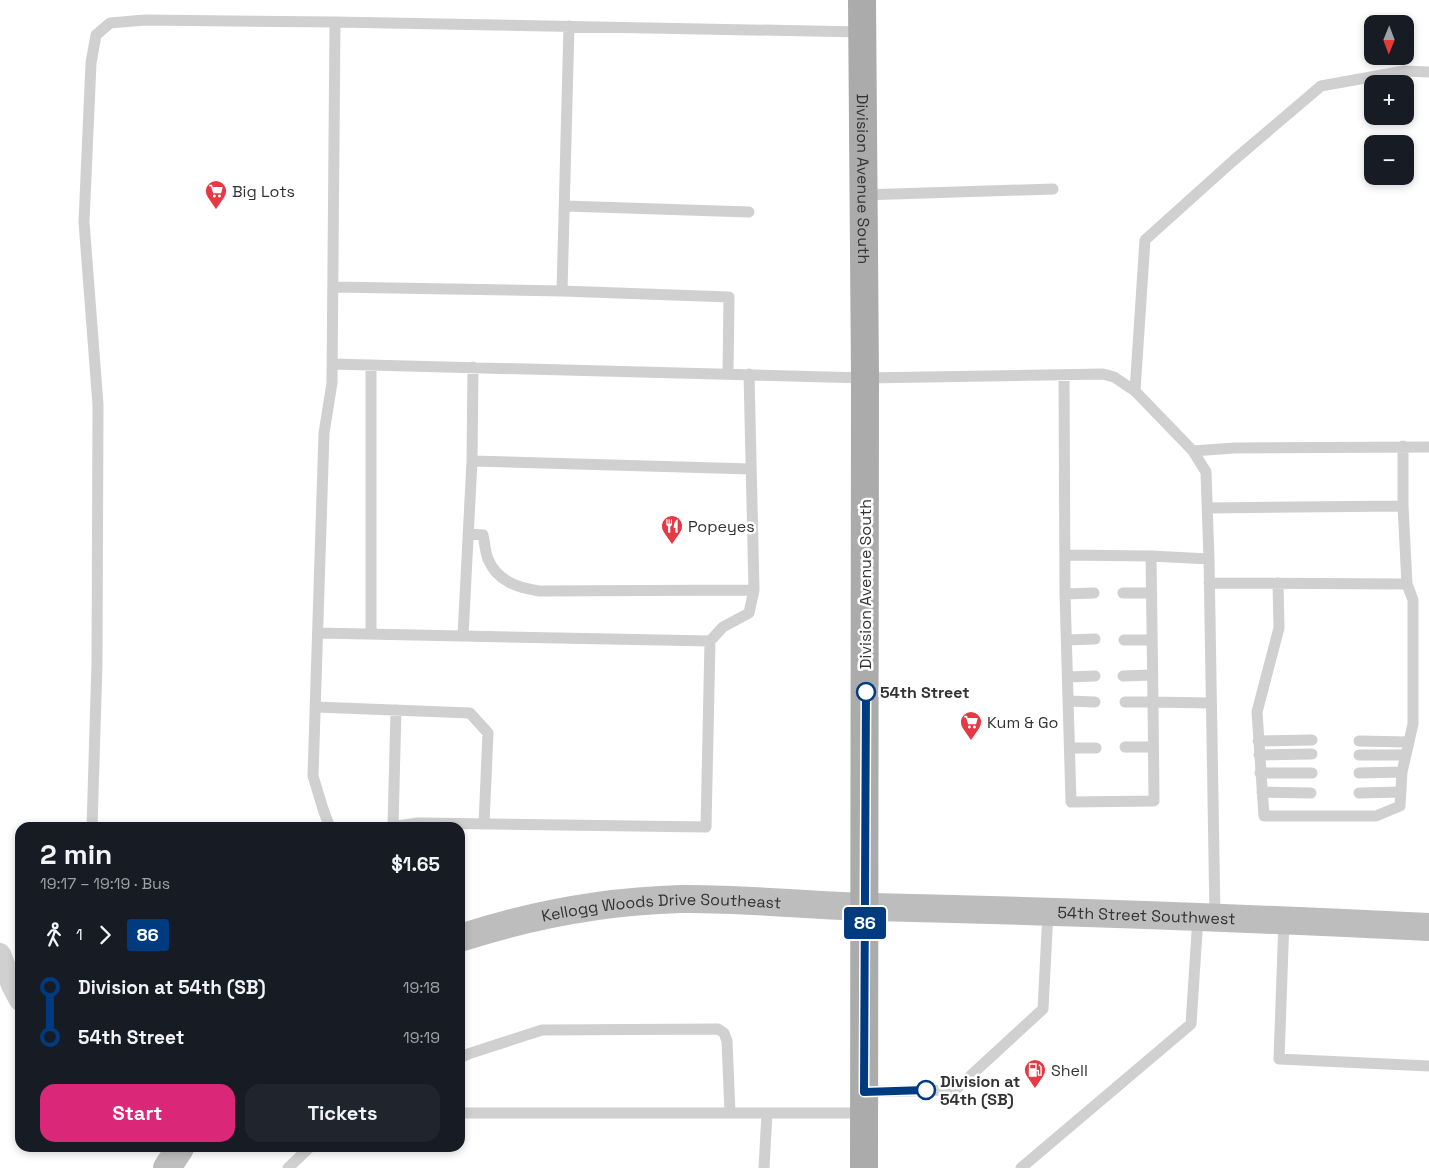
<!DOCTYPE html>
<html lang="en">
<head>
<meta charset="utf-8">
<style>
  body { margin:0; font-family:"Space Grotesk",sans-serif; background:#20242c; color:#f1f3f6; height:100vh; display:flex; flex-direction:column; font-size:19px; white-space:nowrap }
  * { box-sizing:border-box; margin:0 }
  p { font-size:16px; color:#9ea1a6 }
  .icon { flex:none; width:28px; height:28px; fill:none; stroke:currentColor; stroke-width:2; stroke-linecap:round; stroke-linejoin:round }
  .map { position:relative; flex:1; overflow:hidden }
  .sheet { position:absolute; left:15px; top:822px; width:450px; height:330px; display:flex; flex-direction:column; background:#171b24; border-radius:15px; box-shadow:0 2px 8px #0003 }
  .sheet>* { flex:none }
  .badge { padding:0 10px; border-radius:4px; font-size:18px; line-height:32px }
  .needle { width:32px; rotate:181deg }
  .tools { position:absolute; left:1364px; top:15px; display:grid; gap:10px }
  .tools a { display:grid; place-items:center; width:50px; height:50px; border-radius:10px; background:#171b24; box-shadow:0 2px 8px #0003; font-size:25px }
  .map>.badge { position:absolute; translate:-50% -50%; box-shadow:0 0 0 2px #fff }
  .legs { display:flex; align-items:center; gap:8px; height:55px; padding:0 25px; font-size:16px }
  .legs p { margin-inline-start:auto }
  .overview { display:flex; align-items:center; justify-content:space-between; height:85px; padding:0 25px }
  h1 { font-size:28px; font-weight:700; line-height:38px }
  .cta { display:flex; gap:10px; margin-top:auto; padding:10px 25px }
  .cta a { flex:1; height:58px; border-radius:15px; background:#db2777; color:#fff; font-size:20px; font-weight:700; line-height:58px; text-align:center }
  .cta a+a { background:#20242c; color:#f1f3f6 }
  ul { padding:0 25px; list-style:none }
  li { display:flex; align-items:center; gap:18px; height:50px; font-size:19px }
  li i { display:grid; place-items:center; width:8px; height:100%; margin:0 6px; background:currentColor }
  li i::after { content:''; width:12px; height:12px; margin:-6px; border:4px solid; border-radius:50%; background:#171b24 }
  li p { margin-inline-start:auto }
  li:first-child i { background:linear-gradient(#0000 50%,currentColor 0) }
  li:last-child i { background:linear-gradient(currentColor 50%,#0000 0) }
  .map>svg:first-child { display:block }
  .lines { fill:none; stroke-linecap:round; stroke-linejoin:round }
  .lane { stroke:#d0d0d0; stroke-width:11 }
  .street { stroke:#d0d0d0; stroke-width:22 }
  .secondary { stroke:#bdbdbd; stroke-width:28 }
  .primary { stroke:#ababab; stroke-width:28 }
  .line-1-casing { stroke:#fff; stroke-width:11 }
  .line-1 { stroke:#003b80; stroke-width:8 }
  .stop-1-dot { fill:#fff; stroke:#003b80; stroke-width:2.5 }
  .labels { text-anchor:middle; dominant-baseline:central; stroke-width:5; stroke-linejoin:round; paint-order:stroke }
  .street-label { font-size:16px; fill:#333; stroke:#fff }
  .poi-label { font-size:16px; fill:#333; stroke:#fff; text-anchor:start }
  .stop-label { font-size:16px; font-weight:bold; fill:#333; stroke:#fff; text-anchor:start }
</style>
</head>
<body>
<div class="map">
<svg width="1429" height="1168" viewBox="0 0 1429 1168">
  <rect width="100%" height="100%" fill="#fff"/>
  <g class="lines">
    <!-- lane -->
    <path class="lane" d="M 863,195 L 1053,189
      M 565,206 L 749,212
      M 333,287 L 562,291 L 569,26
      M 562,291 L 729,297 L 728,374
      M 332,364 L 865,378 L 1103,374 L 1114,377 L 1135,391 L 1193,451 L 1206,472 L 1209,559 L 1215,917
      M 1064,375 L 1065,594 L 1071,802 L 1154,801 L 1153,702 L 1211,703
      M 1135,391 L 1145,240 L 1234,160 L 1321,86 L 1404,71 L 1429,72
      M 1193,451 L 1234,448 L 1429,447
      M 472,461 L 751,469
      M 1208,508 L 1403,506
      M 468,534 L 483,535 C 485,543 485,552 488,559 C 497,581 518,588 539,591 L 754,590
      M 1066,555 L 1151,556
      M 1209,583 L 1407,584 L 1403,506 L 1403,446
      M 1278,583 L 1279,628 L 1257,712 L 1264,816 L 1376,816 L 1400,806 L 1402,772
      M 1123,593 L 1151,593
      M 1065,594 L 1094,593
      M 318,633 L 710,641
      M 371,634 L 371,365
      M 463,636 L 472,461 L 473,367
      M 1067,640 L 1095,639
      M 1124,640 L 1152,640
      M 1123,676 L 1152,675
      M 1068,677 L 1095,676
      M 1068,701 L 1095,702
      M 1125,702 L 1153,702 L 1151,556 L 1209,559
      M 316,707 L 470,713 L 488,733 L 484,824
      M 1258,741 L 1312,740
      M 1359,741 L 1409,742
      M 1125,747 L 1153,747
      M 1070,748 L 1096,748
      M 1259,755 L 1312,754
      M 1359,755 L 1406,755
      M 1260,773 L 1312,773
      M 1359,773 L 1402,772 L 1413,724 L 1413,600 L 1407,584
      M 1262,792 L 1311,793
      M 1359,793 L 1401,792
      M 393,826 L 396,710
      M 92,828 L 97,663 L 98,405 L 84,222 L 91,63 L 96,35 L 110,23 L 145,20 L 335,22
      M 330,828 L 323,809 L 313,776 L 324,433 L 332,383 L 335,22 L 862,32
      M 383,828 L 418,823 L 706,827 L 710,641 L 723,627 L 749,613 L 754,590 L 749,374
      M 1284,920 L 1279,1059 L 1429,1066
      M 460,1058 L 468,1054 L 542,1030 L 718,1029 L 724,1033 L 727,1041 L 730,1113
      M 864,1092 L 955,1090 L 1043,1009 L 1048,912
      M 460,1113 L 864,1113
      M 288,1168 L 309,1148
      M 764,1168 L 767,1113
      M 1021,1168 L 1191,1024 L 1198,917"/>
    <!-- street -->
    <path class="street" d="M 0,954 L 12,985 L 20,1000"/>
    <!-- secondary -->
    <g class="secondary">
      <path id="s1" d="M 460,938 C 531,915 605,901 681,899 C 744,898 808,906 871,907 C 1057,911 1243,918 1429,927"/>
      <path d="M 167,1168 L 180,1148"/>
    </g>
    <!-- primary -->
    <path class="primary" id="s2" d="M 862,0 L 865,378 L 864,1168"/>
  </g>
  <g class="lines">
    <!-- line-1 casing -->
    <g class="line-1-casing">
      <path id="line-1" d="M 866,692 L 864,1092 L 926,1090"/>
    </g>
    <!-- line-1 -->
    <use href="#line-1" class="line-1"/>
  </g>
  <!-- icons -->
  <defs>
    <g id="supermarket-pin" transform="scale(1.125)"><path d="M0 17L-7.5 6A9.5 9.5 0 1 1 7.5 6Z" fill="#e63946" stroke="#fff"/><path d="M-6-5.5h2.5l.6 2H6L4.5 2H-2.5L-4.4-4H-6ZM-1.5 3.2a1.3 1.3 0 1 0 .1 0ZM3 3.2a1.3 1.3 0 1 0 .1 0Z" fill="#fff"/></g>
    <g id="restaurant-pin" transform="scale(1.125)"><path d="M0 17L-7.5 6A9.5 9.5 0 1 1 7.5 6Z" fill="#e63946" stroke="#fff"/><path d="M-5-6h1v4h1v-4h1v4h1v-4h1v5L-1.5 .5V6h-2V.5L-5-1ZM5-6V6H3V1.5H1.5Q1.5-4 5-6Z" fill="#fff"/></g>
    <g id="fuel-pin" transform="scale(1.125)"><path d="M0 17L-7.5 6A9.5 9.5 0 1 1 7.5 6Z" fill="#e63946" stroke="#fff"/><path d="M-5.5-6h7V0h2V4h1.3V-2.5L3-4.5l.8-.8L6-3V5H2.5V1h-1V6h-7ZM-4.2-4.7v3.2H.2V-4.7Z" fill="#fff"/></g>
  </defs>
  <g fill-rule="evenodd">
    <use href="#supermarket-pin" x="216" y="191"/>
    <use href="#restaurant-pin" x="672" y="526"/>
    <use href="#supermarket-pin" x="971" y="722"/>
    <use href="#fuel-pin" x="1035" y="1070"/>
  </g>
  <!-- markers -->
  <g class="stop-1-dot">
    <circle cx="866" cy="692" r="9"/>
    <circle cx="926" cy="1090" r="9"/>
  </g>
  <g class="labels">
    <!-- street labels -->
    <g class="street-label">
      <text stroke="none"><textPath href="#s2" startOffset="179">Division Avenue South</textPath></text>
      <text transform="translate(865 584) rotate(-90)">Division Avenue South</text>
      <text stroke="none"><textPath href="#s1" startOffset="205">Kellogg Woods Drive Southeast</textPath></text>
      <text stroke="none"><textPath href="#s1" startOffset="691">54th Street Southwest</textPath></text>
    </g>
    <!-- poi labels -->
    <g class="poi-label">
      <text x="232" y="191">Big Lots</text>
      <text x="688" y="526">Popeyes</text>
      <text x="987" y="722">Kum &amp; Go</text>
      <text x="1051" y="1070">Shell</text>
    </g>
    <!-- stop labels -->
    <g class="stop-label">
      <text x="880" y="692">54th Street</text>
      <text x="940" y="1081">Division at<tspan x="940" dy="18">54th (SB)</tspan></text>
    </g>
  </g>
</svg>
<div class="tools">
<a><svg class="needle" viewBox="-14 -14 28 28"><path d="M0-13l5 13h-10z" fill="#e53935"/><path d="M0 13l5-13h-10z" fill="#9ea1a6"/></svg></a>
<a>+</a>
<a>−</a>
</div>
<b class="badge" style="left:865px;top:923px;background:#003b80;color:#fff">86</b>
<section class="sheet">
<div class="overview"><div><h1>2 min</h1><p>19:17 – 19:19 · Bus</p></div><b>$1.65</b></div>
<div class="legs"><svg class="icon" aria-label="walk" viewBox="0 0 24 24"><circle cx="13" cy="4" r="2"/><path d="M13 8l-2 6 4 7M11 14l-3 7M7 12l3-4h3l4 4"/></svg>1<svg class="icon" aria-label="forward" viewBox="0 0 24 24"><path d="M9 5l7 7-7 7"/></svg><b class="badge" style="background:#003b80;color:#fff">86</b></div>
<ul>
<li><i style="color:#003b80"></i><b>Division at 54th (SB)</b><p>19:18</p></li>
<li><i style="color:#003b80"></i><b>54th Street</b><p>19:19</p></li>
</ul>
<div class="cta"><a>Start</a><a>Tickets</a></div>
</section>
</div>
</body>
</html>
